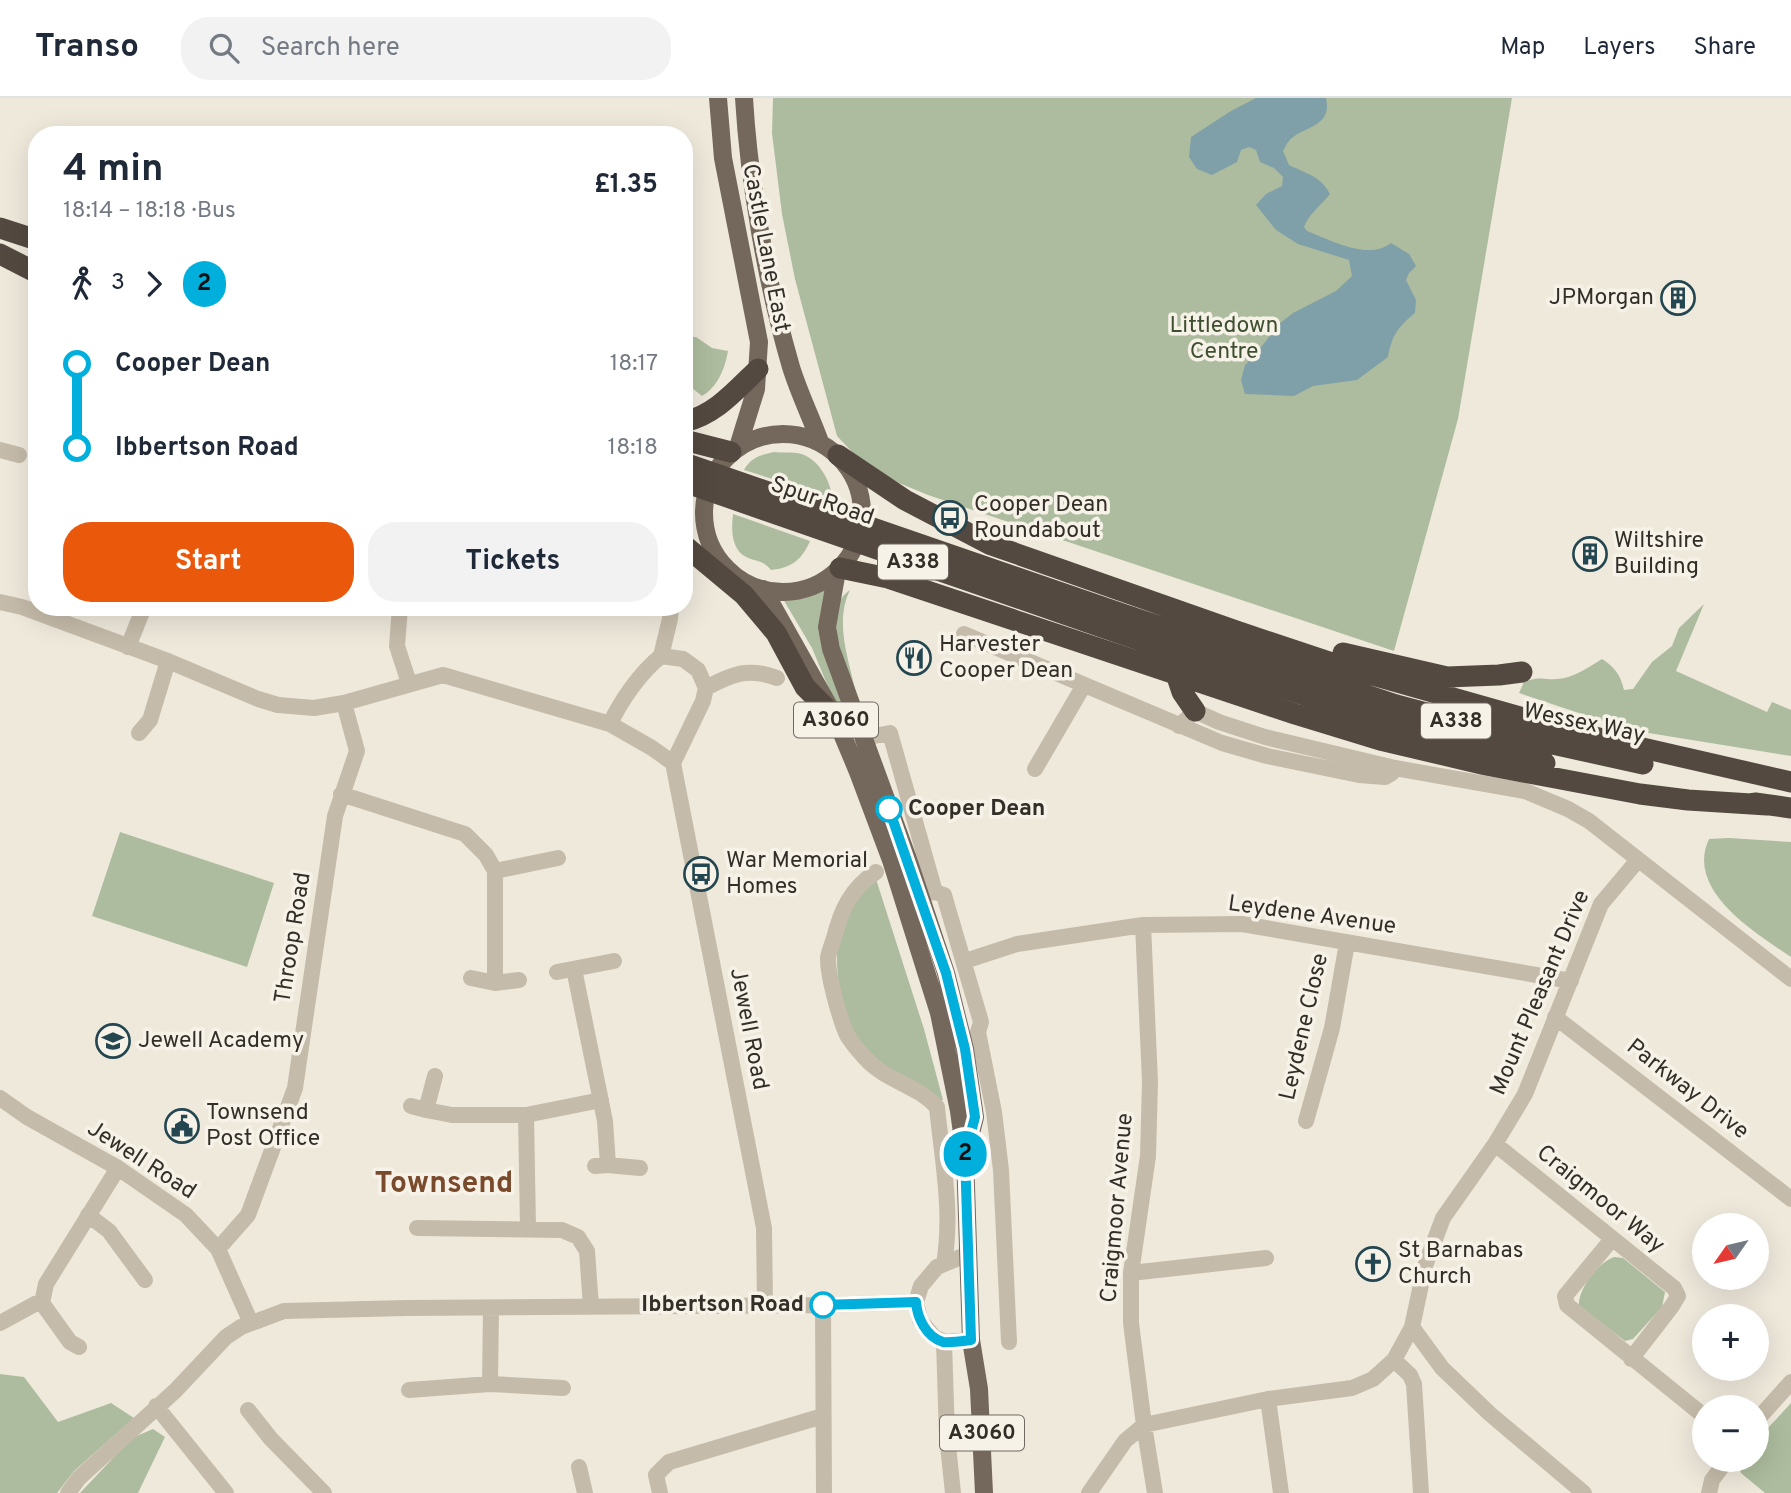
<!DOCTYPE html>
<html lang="en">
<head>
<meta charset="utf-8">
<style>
  body { margin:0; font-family:Overpass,sans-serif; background:#f2f2f3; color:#1f2937; height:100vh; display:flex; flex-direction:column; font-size:26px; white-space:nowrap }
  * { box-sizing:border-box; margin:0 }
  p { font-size:23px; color:#747a83 }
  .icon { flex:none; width:38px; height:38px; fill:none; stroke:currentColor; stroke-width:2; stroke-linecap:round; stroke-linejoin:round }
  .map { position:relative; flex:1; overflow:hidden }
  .drawer { position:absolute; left:28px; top:28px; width:665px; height:490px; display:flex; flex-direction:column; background:#fff; border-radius:28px; box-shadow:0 7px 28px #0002 }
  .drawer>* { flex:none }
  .badge { padding:0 14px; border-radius:23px; font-size:24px; line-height:46px }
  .needle { width:46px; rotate:236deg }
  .controls { position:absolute; left:1692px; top:1115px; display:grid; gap:14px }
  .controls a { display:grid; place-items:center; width:77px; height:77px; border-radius:50%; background:#fff; box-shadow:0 7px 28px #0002; font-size:35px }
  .map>.badge { position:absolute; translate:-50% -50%; box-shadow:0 0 0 4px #fff }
  .legs { display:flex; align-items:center; gap:10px; height:77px; padding:0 35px; font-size:23px }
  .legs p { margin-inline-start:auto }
  .headline { display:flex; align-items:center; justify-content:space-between; height:119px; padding:0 35px }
  h1 { font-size:38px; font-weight:700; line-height:52px }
  .primary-button { display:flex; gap:14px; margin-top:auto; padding:14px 35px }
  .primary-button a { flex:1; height:80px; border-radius:28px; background:#ea580c; color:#fff; font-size:28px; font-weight:700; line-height:80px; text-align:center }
  .primary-button a+a { background:#f2f2f3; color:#1f2937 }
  ul { padding:0 35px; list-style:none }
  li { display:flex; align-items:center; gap:24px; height:84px; font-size:26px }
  li i { display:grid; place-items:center; width:10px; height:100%; margin:0 9px; background:currentColor }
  li i::after { content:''; width:18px; height:18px; margin:-9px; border:5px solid; border-radius:50%; background:#fff }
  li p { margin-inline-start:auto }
  li:first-child i { background:linear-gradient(#0000 50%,currentColor 0) }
  li:last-child i { background:linear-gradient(currentColor 50%,#0000 0) }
  header { display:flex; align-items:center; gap:42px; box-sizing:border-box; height:98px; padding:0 35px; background:#fff; border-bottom:2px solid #e0e1e3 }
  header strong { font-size:33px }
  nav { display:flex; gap:38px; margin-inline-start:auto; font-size:24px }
  .search { width:490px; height:63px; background:#f2f2f3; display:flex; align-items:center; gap:18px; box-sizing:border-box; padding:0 24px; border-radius:28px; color:#747a83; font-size:26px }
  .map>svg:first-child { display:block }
  .green { fill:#adbc9e }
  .water { fill:#7fa0a8 }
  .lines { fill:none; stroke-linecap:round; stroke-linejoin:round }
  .minor { stroke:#c5bbaa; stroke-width:16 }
  .major { stroke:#74675b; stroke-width:18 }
  .highway { stroke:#534940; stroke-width:21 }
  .highway-bridge { stroke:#534940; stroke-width:21 }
  .line-1-casing { stroke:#fff; stroke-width:16 }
  .line-1 { stroke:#00afdb; stroke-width:10 }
  .stop-1-dot { fill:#fff; stroke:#00afdb; stroke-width:3.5 }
  .labels { text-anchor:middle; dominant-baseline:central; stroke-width:7; stroke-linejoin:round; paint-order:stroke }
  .shield { fill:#f7f2e8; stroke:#6e6962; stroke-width:2 }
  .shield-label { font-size:21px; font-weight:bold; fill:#342e28 }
  .street-label { font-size:23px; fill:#342e28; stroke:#f7f2e8 }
  .poi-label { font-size:23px; fill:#342e28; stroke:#f7f2e8; text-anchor:start }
  .park-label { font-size:23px; fill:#3e4f2f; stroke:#f7f2e8 }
  .stop-label { font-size:23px; font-weight:bold; fill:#342e28; stroke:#f7f2e8; text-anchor:start }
  .district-label { font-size:30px; font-weight:bold; fill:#794a2b; stroke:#f7f2e8 }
</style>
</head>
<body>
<header>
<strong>Transo</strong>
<div class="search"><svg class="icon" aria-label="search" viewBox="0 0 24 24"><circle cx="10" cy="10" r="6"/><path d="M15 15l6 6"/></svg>Search here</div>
<nav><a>Map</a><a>Layers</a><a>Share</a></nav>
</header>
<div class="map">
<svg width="1791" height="1395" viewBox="0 0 1791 1395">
  <rect width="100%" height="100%" fill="#efe9dc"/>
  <!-- green -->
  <path class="green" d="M 773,0 L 1512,0 L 1458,321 L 1394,553 L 928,397 L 870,373 L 837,338 L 795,181 L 782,116 L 772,35 Z
    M 686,239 L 696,239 L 712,250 L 728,253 C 725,270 718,289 702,298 L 692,290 L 684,296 Z
    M 774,354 C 782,355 790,354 797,355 C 817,358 831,382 832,400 L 744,372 C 751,359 761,357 774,354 Z
    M 733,416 L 810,443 C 802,462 791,470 771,472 C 764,464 761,464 751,461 C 731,455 731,433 733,416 Z
    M 830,489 L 821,512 L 820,530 L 847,617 L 841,620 L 812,550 L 783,501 L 810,497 Z
    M 850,492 C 834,525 849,562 856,595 C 847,569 819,512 850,492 Z
    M 1704,506 L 1676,573 L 1767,614 L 1772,604 L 1791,612 L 1791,658 L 1630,632 L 1519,595 L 1524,584 C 1542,578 1540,582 1556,581 C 1572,581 1589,569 1602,561 C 1615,569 1621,578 1624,592 L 1633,591 L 1652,564 L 1672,548 L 1679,530 Z
    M 120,734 L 274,785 L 247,869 L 92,818 Z
    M 1729,740 L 1791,744 L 1791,859 C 1754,834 1685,792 1709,741 Z
    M 875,778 L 924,931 L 943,1002 L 937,1002 C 911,985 883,970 863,947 C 838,919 829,851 845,818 C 852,804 866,791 875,778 Z
    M 1614,1159 L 1623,1160 L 1665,1194 L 1662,1209 L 1633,1241 L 1625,1243 L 1579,1208 C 1577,1192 1599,1164 1614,1159 Z
    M 0,1276 L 24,1279 L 58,1324 L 111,1305 L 134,1320 L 74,1373 L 57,1395 L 0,1395 Z
    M 1791,1305 L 1791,1395 L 1765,1395 L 1741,1375 L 1738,1363 L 1757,1362 L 1757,1342 Z
    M 153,1331 L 165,1339 L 138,1395 L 80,1395 L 132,1340 Z"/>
  <!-- water -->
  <path class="water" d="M 1256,0 L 1326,0 C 1333,30 1302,28 1289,43 C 1286,46 1285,50 1283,53 L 1289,67 C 1305,75 1321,78 1330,96 C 1321,108 1310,114 1304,129 L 1307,133 C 1331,142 1368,163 1391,145 L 1409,156 L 1416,168 L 1409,175 L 1406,182 L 1416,202 L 1415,215 C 1398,229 1392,237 1388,259 L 1357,282 L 1313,288 L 1294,298 L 1245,296 L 1241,282 L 1245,267 L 1255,257 L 1279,226 L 1293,215 L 1336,193 L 1352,178 L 1349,162 L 1298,146 L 1276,132 L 1256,107 L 1266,96 L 1282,88 L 1283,79 L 1274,70 L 1260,64 L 1256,52 L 1249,49 L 1241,52 L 1237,64 L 1212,77 L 1197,71 L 1189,59 L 1191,39 L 1231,13 Z"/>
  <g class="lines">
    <!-- minor -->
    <path class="minor" d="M 0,352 L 19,357
      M 0,504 L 22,509 L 168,563 L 258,601 L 278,607 L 314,610 L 344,605 L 443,577 L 610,626 L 652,650 L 673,665 L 764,1130 L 765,1207
      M 400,509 L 397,548 L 409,585
      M 964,536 L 1222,645 L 1267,658 L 1359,677 L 1385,679 L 1392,675 L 1395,670
      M 128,549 L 144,509
      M 661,558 L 670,521 L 671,509
      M 706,590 C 732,576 748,569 777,580
      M 610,626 C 621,602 641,574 661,558 L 683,561 L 698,572 L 706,590 L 703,603 L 673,665
      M 1179,628 L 1195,613 L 1219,624 L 1265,639 L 1395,670 L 1525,693 L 1568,711 L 1589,723 L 1791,881
      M 139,635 L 150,622 L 168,563
      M 863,640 L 890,635 L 935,794
      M 1035,671 L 1084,587
      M 341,696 L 465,736 L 486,757 L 495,773 L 495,885
      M 495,773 L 558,760
      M 876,774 C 851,790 841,812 834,840 C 832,847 828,855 828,861 C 828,879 839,918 846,935 C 850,944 859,953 866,961 C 886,983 917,987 937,1009
      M 919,796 L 935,794 L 944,797 L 981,924 L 978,934 L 994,1014 L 1001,1072 L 1009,1244
      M 1143,827 L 1150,984 L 1148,1058 L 1131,1175 L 1131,1225 L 1144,1327 L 1155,1395
      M 965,863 L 1017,846 L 1143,827 L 1242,826 L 1571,883
      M 574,871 L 605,1023 L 608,1067
      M 557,874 L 614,863
      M 471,880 L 495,885 L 519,882
      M 1555,919 L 1791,1101
      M 0,1000 L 27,1019 L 118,1070 L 186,1117 L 218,1151 L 251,1225
      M 411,1008 L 426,1012 L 435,978
      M 937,1009 C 942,1061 953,1113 944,1166
      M 426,1012 L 452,1017 L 526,1017 L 601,1002
      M 526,1017 L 528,1130
      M 1306,1023 L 1332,930 L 1347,845
      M 1495,1046 L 1674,1190 L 1678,1198 L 1672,1208 L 1631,1261
      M 595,1068 L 608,1067 L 640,1070
      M 88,1117 L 109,1133 L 145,1182
      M 417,1130 L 562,1132 L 578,1139 L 587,1153 L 591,1209
      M 1612,1141 L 1565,1198 L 1567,1207 L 1704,1318
      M 218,1151 L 248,1117 L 295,990 L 335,718 L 357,653 L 344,605
      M 968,1156 L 937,1169 L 921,1188 L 916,1204 L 920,1222 L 934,1239 L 944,1244 L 971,1242
      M 1131,1175 L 1266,1160
      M 823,1207 L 824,1395
      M 0,1225 L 35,1206 L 42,1205
      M 1412,1229 L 1442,1270 L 1490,1316 L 1584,1395
      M 944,1244 L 947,1338 L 953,1395
      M 79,1249 L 70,1244 L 42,1205 L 46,1186 L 118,1070
      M 1394,1262 L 1410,1277 L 1414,1286 L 1421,1395
      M 490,1286 L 491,1210
      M 409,1292 L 490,1286 L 563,1290
      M 1268,1301 L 1281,1395
      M 156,1308 L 226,1395
      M 248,1312 L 271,1341 L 324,1395
      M 1757,1322 L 1791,1284
      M 579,1369 L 585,1395
      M 68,1395 L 79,1380 L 175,1293 L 226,1239 L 241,1229 L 284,1213 L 407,1210 L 823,1207 L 916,1204
      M 660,1395 L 656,1377 L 669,1364 L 823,1318
      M 1089,1395 L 1125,1343 L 1144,1327 L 1268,1301 L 1352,1290 L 1373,1281 L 1394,1262 L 1412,1229 L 1425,1168 L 1443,1120 L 1495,1046 L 1525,996 L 1601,806 L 1638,762
      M 1709,1395 L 1712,1382 L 1727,1362"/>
    <!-- major -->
    <path class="major" d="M 718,0 L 723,60 L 759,244 L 756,291 L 738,349
      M 744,0 C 749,85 767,187 791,269 C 799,295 811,319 820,344
      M704 415a79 79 0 1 1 158 0a79 79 0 1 1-158 0Z
      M 837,473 L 827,529 L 831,551 L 907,758 L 946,875 L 965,951 L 975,1019 L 968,1047
      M 763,491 L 835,619 L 858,674 L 891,762 L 939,915 L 959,1013 L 965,1057 L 971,1242 L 979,1291 L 984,1395"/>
    <!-- highway -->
    <path class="highway" d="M 0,130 L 37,142
      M 0,156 L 37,175
      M 684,324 C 715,317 735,293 758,271
      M 684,342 L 731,354
      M 838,357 L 905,402 L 989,446 L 1236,533 L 1344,569 L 1577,635 L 1791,684
      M 684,447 L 744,497 L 776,535 L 805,589 L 835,619
      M 840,470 L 888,480 L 1295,616 L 1380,642 L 1486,667 L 1640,696 L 1688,702 L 1767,707
      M 1131,519 L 1396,607 L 1489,632 L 1643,666
      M 1142,543 L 1380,622 L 1545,665
      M 1343,555 L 1447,579 L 1499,577 L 1522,574
      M 1176,576 L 1182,594 L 1195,613
      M 1755,705 L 1791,710"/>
    <!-- highway-bridge -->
    <path class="highway-bridge" d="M 684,365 L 1131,519
      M 684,384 L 1142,543"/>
  </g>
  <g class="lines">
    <!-- line-1 casing -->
    <g class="line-1-casing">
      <path id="line-1" d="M 823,1207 L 916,1204 C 917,1219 926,1239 943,1244 C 951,1245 963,1243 971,1242 L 965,1057 L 975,1019 L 965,951 L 946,875 L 889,711"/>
    </g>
    <!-- line-1 -->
    <use href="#line-1" class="line-1"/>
  </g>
  <!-- icons -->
  <defs>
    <g id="building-ring" transform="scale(1.75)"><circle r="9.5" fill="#f7f2e8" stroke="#234650" stroke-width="1.5"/><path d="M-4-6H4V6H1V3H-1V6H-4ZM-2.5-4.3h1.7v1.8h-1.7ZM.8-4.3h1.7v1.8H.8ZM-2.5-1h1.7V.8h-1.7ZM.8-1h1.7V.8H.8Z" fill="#234650"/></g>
    <g id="bus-ring" transform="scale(1.75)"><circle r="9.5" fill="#f7f2e8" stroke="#234650" stroke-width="1.5"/><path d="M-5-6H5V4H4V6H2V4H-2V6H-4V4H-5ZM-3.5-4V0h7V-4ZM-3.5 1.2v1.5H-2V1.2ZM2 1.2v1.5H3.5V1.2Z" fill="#234650"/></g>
    <g id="restaurant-ring" transform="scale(1.75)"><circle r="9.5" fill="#f7f2e8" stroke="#234650" stroke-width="1.5"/><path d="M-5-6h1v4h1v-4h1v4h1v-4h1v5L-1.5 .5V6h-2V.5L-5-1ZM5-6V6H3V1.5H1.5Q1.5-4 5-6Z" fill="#234650"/></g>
    <g id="school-ring" transform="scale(1.75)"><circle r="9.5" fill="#f7f2e8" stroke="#234650" stroke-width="1.5"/><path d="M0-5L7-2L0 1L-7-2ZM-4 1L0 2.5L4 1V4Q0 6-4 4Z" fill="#234650"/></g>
    <g id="civic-ring" transform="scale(1.75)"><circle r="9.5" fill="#f7f2e8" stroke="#234650" stroke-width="1.5"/><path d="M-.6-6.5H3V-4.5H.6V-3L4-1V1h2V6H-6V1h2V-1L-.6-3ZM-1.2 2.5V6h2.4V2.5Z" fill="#234650"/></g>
    <g id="church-ring" transform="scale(1.75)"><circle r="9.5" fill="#f7f2e8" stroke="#234650" stroke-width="1.5"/><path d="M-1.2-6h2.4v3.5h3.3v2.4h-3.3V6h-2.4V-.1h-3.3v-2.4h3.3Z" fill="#234650"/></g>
  </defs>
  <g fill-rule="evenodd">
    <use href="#building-ring" x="1678" y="200"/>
    <use href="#bus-ring" x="950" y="420"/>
    <use href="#building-ring" x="1590" y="456"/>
    <use href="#restaurant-ring" x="914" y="560"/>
    <use href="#bus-ring" x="701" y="776"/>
    <use href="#school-ring" x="113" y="943"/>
    <use href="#civic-ring" x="182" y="1028"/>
    <use href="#church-ring" x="1373" y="1166"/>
  </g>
  <!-- markers -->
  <g class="stop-1-dot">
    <circle cx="889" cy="711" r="12"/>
    <circle cx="823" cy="1207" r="12"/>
  </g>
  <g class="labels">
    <!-- shield labels -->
    <g class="shield">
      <rect x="878" y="446.5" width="70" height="35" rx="5"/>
      <rect x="794" y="604.5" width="84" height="35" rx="5"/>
      <rect x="1421" y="605.5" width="70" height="35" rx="5"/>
      <rect x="940" y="1317.5" width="84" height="35" rx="5"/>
    </g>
    <g class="shield-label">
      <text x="913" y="464">A338</text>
      <text x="836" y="622">A3060</text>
      <text x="1456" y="623">A338</text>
      <text x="982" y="1335">A3060</text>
    </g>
    <!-- street labels -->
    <g class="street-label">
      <text transform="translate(765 150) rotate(79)">Castle Lane East</text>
      <text transform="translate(822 404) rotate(19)">Spur Road</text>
      <text transform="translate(1584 626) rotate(12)">Wessex Way</text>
      <text transform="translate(1312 818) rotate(8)">Leydene Avenue</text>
      <text transform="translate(294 840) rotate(-81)">Throop Road</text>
      <text transform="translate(1541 895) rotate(-67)">Mount Pleasant Drive</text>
      <text transform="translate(1305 929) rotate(-77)">Leydene Close</text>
      <text transform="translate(748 931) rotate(79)">Jewell Road</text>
      <text transform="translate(1687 992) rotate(38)">Parkway Drive</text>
      <text transform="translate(141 1063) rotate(33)">Jewell Road</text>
      <text transform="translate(1600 1102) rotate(39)">Craigmoor Way</text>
      <text transform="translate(1118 1110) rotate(-85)">Craigmoor Avenue</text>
    </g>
    <!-- poi labels -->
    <g class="poi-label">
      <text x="1654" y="200" text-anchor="end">JPMorgan</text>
      <text x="974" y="407">Cooper Dean<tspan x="974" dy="26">Roundabout</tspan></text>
      <text x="1614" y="443">Wiltshire<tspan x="1614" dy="26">Building</tspan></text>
      <text x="939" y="547">Harvester<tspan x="939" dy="26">Cooper Dean</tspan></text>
      <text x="726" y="763">War Memorial<tspan x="726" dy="26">Homes</tspan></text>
      <text x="138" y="943">Jewell Academy</text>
      <text x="206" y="1015">Townsend<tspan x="206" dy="26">Post Office</tspan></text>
      <text x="1398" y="1153">St Barnabas<tspan x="1398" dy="26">Church</tspan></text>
    </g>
    <!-- park labels -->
    <g class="park-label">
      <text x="1224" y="228">Littledown<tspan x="1224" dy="26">Centre</tspan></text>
    </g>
    <!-- stop labels -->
    <g class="stop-label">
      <text x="908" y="711">Cooper Dean</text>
      <text x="804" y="1207" text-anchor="end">Ibbertson Road</text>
    </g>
    <!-- district labels -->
    <g class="district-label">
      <text x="444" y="1086">Townsend</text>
    </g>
  </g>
</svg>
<div class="controls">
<a><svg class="needle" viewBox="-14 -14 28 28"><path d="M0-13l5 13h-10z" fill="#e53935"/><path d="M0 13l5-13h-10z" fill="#747a83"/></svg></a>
<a>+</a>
<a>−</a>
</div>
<b class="badge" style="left:965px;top:1056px;background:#00afdb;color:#111">2</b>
<section class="drawer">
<div class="headline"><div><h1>4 min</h1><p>18:14 – 18:18 · Bus</p></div><b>£1.35</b></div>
<div class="legs"><svg class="icon" aria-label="walk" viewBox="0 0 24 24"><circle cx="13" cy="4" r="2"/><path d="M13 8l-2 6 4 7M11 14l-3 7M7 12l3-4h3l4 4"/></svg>3<svg class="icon" aria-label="forward" viewBox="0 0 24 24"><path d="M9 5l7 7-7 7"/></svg><b class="badge" style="background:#00afdb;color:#111">2</b></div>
<ul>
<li><i style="color:#00afdb"></i><b>Cooper Dean</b><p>18:17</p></li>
<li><i style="color:#00afdb"></i><b>Ibbertson Road</b><p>18:18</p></li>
</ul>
<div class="primary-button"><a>Start</a><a>Tickets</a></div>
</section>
</div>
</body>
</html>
